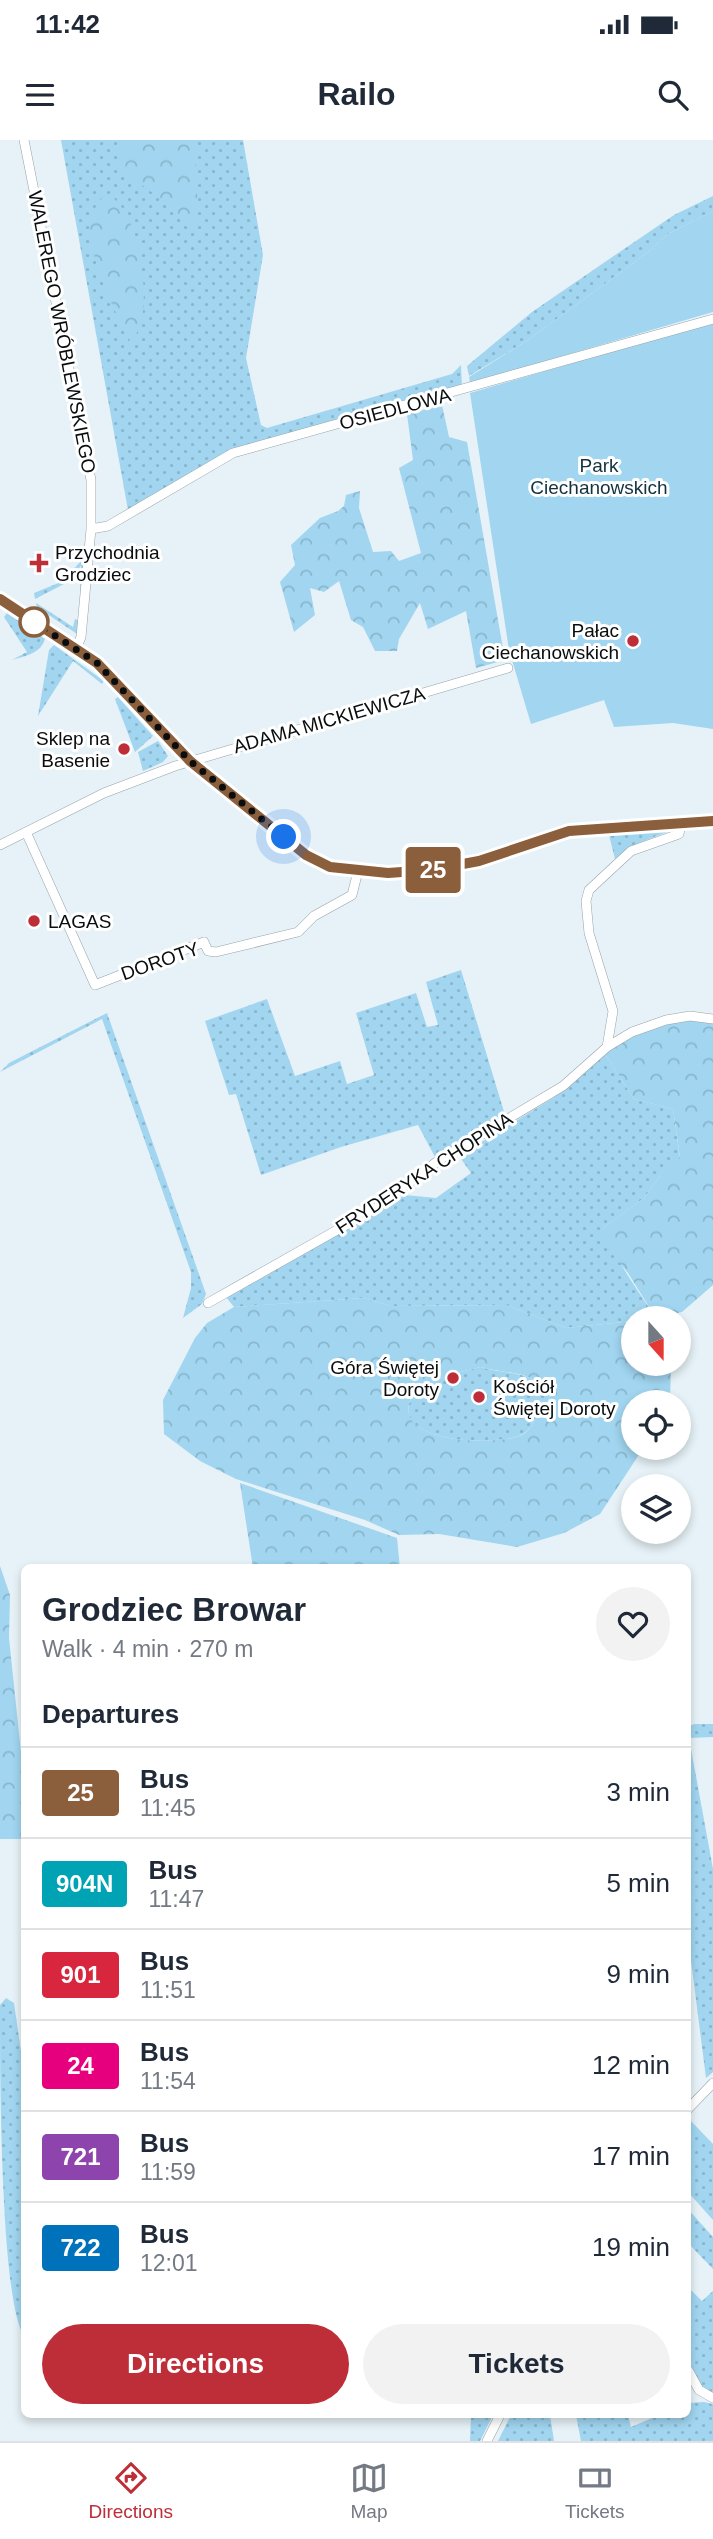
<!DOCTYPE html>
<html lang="en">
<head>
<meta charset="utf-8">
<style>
  body { margin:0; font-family:Arial,sans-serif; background:#f2f2f3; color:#1f2937; height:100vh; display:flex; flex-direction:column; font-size:26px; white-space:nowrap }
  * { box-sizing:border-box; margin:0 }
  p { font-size:23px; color:#747a83 }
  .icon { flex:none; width:38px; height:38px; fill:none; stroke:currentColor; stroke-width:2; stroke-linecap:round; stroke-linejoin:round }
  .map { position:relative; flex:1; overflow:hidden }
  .details { position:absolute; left:21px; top:1424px; width:670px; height:854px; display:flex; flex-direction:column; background:#fff; border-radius:10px; box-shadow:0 4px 10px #0003 }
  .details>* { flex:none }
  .badge { padding:0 14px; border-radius:5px; font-size:24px; line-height:46px }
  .needle { width:46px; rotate:159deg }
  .fabs { position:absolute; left:621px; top:1166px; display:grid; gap:14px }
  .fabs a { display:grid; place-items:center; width:70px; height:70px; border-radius:50%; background:#fff; box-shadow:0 4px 10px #0003; font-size:35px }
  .you { position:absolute; width:35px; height:35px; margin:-18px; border:5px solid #fff; border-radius:50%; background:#1a73e8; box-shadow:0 0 0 10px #1a73e833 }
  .map>.badge { position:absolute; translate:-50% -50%; box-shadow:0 0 0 4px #fff }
  h2 { padding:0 21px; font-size:26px; line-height:63px }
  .round { display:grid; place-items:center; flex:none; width:74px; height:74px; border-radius:37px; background:#f2f2f3 }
  .headline { display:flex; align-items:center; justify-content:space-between; height:119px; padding:0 21px }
  h1 { font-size:33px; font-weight:600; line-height:52px }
  .primary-button { display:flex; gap:14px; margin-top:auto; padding:14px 21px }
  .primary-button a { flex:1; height:80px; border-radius:42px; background:#be2e38; color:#fff; font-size:28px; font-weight:600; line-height:80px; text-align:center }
  .primary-button a+a { background:#f2f2f3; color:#1f2937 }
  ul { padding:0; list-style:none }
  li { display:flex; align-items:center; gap:21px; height:91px; padding:0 21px; border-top:2px solid #e0e1e3 }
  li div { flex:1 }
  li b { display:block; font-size:26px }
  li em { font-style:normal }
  li .badge { min-width:77px; font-weight:700; text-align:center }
  .status { display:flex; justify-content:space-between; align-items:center; height:49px; padding:0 35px; background:#fff; direction:ltr }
  .status svg { height:19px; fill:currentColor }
  header { display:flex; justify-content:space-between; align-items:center; height:91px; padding:0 21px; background:#fff; font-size:32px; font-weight:600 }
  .menu { display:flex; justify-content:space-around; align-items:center; height:98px; border-top:2px solid #e0e1e3; background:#fff; font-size:19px; color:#747a83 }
  .menu a { display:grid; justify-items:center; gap:4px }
  .menu .selected { color:#be2e38 }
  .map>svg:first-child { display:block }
  .grass { fill:url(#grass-dots) }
  .forest { fill:url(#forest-crowns); fill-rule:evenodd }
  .green { fill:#a1d5f0 }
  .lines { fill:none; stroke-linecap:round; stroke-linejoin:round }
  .minor-casing { stroke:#98a3a8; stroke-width:10 }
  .minor { stroke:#fff; stroke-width:9 }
  .line-casing { stroke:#fff; stroke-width:16 }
  .line { stroke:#8b5e3c; stroke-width:10 }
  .walk { stroke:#090d0e; stroke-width:7; stroke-dasharray:0 12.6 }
  .poi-dot { fill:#be2e38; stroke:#fff; stroke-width:2.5 }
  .stop-dot { fill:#fff; stroke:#8b5e3c; stroke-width:3.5 }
  .labels { text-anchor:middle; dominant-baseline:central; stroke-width:6; stroke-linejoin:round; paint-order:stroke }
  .street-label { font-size:19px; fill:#090d0e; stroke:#fff }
  .park-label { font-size:19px; fill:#14313e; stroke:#fff }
  .poi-label { font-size:19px; fill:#090d0e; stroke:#fff; text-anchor:start }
</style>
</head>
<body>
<div class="status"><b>11:42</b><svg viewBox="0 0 49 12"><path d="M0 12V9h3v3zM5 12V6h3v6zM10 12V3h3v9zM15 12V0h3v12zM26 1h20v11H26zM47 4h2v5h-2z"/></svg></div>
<header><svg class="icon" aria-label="menu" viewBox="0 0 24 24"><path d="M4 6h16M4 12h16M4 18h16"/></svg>Railo<svg class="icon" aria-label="search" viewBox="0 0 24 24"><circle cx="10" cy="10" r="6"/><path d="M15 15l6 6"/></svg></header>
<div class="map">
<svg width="713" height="2301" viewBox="0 0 713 2301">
  <defs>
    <pattern id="grass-dots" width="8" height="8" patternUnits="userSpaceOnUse" patternTransform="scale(1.75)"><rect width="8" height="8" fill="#a1d5f0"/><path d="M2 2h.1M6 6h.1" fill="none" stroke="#89b6cd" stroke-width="1.8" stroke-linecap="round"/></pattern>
    <pattern id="forest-crowns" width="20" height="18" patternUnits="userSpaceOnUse" patternTransform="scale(1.75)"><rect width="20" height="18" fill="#a1d5f0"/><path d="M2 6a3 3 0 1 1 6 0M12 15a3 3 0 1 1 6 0" fill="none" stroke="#89b6cd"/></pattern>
  </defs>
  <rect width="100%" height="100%" fill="#e6f2f7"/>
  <!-- grass -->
  <path class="grass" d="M 61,0 L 243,0 L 263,115 L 246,218 L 261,285 L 267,288 L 452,234 L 461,225 L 462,248 L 232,310 L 128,370 Z
    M 713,56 L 713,71 L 668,94 L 647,113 L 528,200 L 469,236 L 467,226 L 532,172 L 602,124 L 674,75 Z
    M 84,418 L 80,463 L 81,426 L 64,444 L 35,459 L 34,453 L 61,442 Z
    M 36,463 L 73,487 L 75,479 L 79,481 L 77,494 L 37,467 Z
    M 7,473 L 45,499 C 41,513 26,516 12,520 L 27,512 L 4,477 Z
    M 54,505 L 104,541 L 102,544 L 73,521 L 38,576 L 49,510 Z
    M 118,557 L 153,596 L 135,612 L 115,559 Z
    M 158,601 L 168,616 L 163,622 L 143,631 L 138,612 Z
    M 672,690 L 631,706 L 615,719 L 609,695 Z
    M 461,830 L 505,975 L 435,1017 L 418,985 L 341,1007 L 261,1035 L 236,954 L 229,955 L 205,881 L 267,859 L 295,936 L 340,921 L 347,944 L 374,935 L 356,873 L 416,853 L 427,887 L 438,885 L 426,842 Z
    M 107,873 L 206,1154 L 202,1164 L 183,1178 L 191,1148 L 191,1132 L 102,879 L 0,932 L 9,923 Z
    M 605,914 L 634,959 L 673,969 L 680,1018 L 660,1036 L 644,1058 L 602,1089 C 617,1121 636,1148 656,1178 L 634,1178 L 633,1181 L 566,1188 L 506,1165 L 391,1166 L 364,1158 L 234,1167 L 226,1157 L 405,1055 L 436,1058 L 471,1033 L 459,1016 L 553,958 Z
    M 481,1227 C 512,1236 526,1229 550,1252 C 550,1262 544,1267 538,1275 C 533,1282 530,1291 521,1295 C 514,1299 503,1299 495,1300 C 474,1303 396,1299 410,1261 C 417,1242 463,1231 481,1227 Z
    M 695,1584 L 713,1584 L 713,1597 L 689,1598 L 713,1729 L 713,1932 L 706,1938 L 688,1797 L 688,1586 Z
    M 6,1858 L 14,1863 L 24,1932 L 24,2196 C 0,2160 0,1924 0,1865 Z
    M 690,1980 L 713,2004 L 713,2080 L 688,2052 Z
    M 688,2069 L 713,2097 L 713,2129 L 688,2103 Z
    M 688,2147 L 702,2161 L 713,2151 L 713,2257 C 677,2231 688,2187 688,2147 Z
    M 704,2262 L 713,2264 L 713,2301 L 581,2301 L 576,2275 L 628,2275 L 631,2287 L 659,2275 L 688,2275 L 688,2263 Z
    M 471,2275 L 493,2275 L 480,2301 L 470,2301 Z
    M 511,2275 L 550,2275 L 554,2301 L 498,2301 Z"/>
  <!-- forest -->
  <path class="forest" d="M 124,0 L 191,0 L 195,7 L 198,76 L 196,82 L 185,86 L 174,68 L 115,26 Z
    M 105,53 C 139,67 148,146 142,178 C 140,187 135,196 132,204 C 117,178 83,107 91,77 C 93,69 101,60 105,53 Z
    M 442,265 L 449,297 L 467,302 L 505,520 L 476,528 L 466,471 L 428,489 L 420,463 L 399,499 L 397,511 L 375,511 L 363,487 L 351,480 L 339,441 L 324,452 L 310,448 L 315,475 L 294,492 L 280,442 L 295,425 L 291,405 L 320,378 L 338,371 L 344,366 L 346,355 L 360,351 L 359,368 L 373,412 L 391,411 L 399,421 L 421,413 L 399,328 L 413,320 L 407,274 Z
    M 672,880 L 713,881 L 713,1145 L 682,1172 L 656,1178 L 628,1133 L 606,1106 L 602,1089 L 644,1058 L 660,1036 L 680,1017 L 673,969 L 634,959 L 605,914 L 620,902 Z
    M 364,1158 L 391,1166 L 506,1165 L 566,1188 L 633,1181 L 634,1223 L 671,1223 L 670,1262 L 634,1262 L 634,1307 L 644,1307 L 600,1374 L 564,1393 L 517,1407 L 439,1394 L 399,1395 L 365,1380 L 236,1339 L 200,1321 L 164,1294 L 163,1260 L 195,1198 L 207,1183 L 234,1167 ZM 481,1227 C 511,1235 526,1229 550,1252 C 550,1262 545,1267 538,1275 C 533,1282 530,1291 522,1295 C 514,1299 503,1299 495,1300 C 474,1303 396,1299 410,1261 C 417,1242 463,1231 481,1227 Z
    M 240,1343 L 397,1398 L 400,1428 L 253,1428 Z
    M 0,1426 L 10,1455 L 9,1498 L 24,1641 L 24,1699 L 0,1699 Z"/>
  <!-- green -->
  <path class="green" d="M 713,71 L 713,172 L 470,243 L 469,237 L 528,200 L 647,113 L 668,94 Z
    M 713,182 L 713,589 L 673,583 L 614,587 L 604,560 L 531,584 L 509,510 L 470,253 Z"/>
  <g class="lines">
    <!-- minor casing -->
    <g class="minor-casing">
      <path id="minor" d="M 24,0 L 91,340 L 91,389 L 81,497 L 76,509
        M 91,389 L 108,386 L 233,313 L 713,179
        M 0,459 L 97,523 L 190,621 L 306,715 L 330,727 L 389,733 L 430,730 L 479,721 L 569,691 L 713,681
        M 26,692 L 95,845 L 204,802 L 208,811 L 216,812 L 298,792 L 314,776 L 352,755 L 358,731
        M 0,705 L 104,653 L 175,626 L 508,528
        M 607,907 L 613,871 L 589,793 L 586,761 L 589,750 L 631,711 L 679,694 L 681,684
        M 208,1163 L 376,1068 L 439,1020 L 563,946 L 607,907 L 632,892 L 666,880 L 690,876 L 713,879
        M 688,1969 L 713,1943
        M 688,2230 L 699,2250 L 713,2258
        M 487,2301 L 500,2275"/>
    </g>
    <!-- minor -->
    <use href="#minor" class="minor"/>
  </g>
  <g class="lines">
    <!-- line casing -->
    <g class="line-casing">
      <path id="line" d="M 0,459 L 97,523 L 190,621 L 306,715 L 330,727 L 388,733 L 430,730 L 479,721 L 569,691 L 713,681"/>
    </g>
    <!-- line -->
    <use href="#line" class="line"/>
    <!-- walk -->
    <path class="walk" d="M 34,482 L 97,523 L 190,621 L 284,697"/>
  </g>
  <!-- markers -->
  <g class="poi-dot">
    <path d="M35.5 412.5h7v7h7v7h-7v7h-7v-7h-7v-7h7z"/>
    <circle cx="633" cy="501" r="7"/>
    <circle cx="124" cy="609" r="7"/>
    <circle cx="34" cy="781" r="7"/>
    <circle cx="453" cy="1238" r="7"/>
    <circle cx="479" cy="1257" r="7"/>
  </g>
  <circle class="stop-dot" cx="34" cy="482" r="14"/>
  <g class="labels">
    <!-- street labels -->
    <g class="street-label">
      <text transform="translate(62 192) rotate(79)">WALEREGO WRÓBLEWSKIEGO</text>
      <text transform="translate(395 269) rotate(-15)">OSIEDLOWA</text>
      <text transform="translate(329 580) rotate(-16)">ADAMA MICKIEWICZA</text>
      <text transform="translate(160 821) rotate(-19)">DOROTY</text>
      <text transform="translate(424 1033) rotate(-33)">FRYDERYKA CHOPINA</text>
    </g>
    <!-- park labels -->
    <g class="park-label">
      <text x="599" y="325">Park<tspan x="599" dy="22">Ciechanowskich</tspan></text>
    </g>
    <!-- poi labels -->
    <g class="poi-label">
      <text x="55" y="412">Przychodnia<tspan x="55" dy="22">Grodziec</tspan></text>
      <text x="619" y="490" text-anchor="end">Pałac<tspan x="619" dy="22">Ciechanowskich</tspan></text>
      <text x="110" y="598" text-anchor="end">Sklep na<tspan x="110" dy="22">Basenie</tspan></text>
      <text x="48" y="781">LAGAS</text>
      <text x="439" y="1227" text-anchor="end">Góra Świętej<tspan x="439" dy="22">Doroty</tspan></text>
      <text x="493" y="1246">Kościół<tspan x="493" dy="22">Świętej Doroty</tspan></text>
    </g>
  </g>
</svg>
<div class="fabs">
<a><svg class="needle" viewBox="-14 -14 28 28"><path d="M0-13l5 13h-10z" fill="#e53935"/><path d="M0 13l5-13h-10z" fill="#747a83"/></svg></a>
<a><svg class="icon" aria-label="locate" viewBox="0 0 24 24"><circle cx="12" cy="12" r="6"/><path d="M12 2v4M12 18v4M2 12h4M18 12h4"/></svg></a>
<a><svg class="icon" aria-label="layers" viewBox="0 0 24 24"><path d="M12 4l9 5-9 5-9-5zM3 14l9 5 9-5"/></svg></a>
</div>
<div class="you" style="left:284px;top:697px"></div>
<b class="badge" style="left:433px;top:730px;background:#8b5e3c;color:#fff">25</b>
<section class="details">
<div class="headline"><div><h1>Grodziec Browar</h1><p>Walk · 4 min · 270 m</p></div><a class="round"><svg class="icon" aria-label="heart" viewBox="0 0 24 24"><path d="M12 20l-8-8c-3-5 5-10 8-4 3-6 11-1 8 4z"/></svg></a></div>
<h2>Departures</h2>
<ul>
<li><span class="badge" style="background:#8b5e3c;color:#fff">25</span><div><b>Bus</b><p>11:45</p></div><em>3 min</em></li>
<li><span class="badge" style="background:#00a3b4;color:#fff">904N</span><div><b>Bus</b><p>11:47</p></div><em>5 min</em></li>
<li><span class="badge" style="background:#d7263d;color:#fff">901</span><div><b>Bus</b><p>11:51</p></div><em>9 min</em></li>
<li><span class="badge" style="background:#e6007e;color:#fff">24</span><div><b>Bus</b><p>11:54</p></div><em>12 min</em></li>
<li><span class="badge" style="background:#8e44ad;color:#fff">721</span><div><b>Bus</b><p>11:59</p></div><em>17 min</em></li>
<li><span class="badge" style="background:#0072bc;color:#fff">722</span><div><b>Bus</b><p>12:01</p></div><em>19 min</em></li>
</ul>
<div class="primary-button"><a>Directions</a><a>Tickets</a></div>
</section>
</div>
<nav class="menu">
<a class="selected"><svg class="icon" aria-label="directions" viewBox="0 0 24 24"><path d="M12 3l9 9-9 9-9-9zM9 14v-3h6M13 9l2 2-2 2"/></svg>Directions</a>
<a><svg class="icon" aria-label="map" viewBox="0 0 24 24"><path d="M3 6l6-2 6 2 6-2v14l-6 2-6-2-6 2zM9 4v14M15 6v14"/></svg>Map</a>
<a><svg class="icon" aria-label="tickets" viewBox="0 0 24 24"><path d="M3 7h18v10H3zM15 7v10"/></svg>Tickets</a>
</nav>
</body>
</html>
